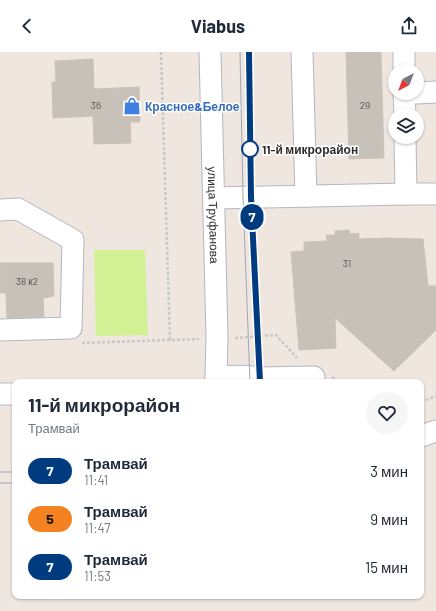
<!DOCTYPE html>
<html lang="ru">
<head>
<meta charset="utf-8">
<style>
  body { margin:0; font-family:Barlow,sans-serif; background:#f6f6f7; color:#1f2937; height:100vh; display:flex; flex-direction:column; font-size:15px; white-space:nowrap }
  * { box-sizing:border-box; margin:0 }
  p { font-size:13px; color:#747a83 }
  .icon { flex:none; width:22px; height:22px; fill:none; stroke:currentColor; stroke-width:2; stroke-linecap:round; stroke-linejoin:round }
  .map { position:relative; flex:1; overflow:hidden }
  .drawer { position:absolute; left:12px; top:327px; width:412px; height:220px; display:flex; flex-direction:column; background:#fff; border-radius:8px; box-shadow:0 1px 3px #0004 }
  .drawer>* { flex:none }
  .badge { padding:0 8px; border-radius:13px; font-size:14px; line-height:26px }
  .needle { width:26px; rotate:221deg }
  .controls { position:absolute; left:388px; top:12px; display:grid; gap:8px }
  .controls a { display:grid; place-items:center; width:36px; height:36px; border-radius:50%; background:#fff; box-shadow:0 1px 3px #0004; font-size:20px }
  .map>.badge { position:absolute; translate:-50% -50%; box-shadow:0 0 0 2px #fff }
  .round { display:grid; place-items:center; flex:none; width:42px; height:42px; border-radius:21px; background:#f6f6f7 }
  .summary { display:flex; align-items:center; justify-content:space-between; height:68px; padding:0 16px }
  h1 { font-size:19px; font-weight:700; line-height:30px }
  ul { padding:0; list-style:none }
  li { display:flex; align-items:center; gap:12px; height:48px; padding:0 16px }
  li div { flex:1 }
  li b { display:block; font-size:15px }
  li em { font-style:normal }
  li .badge { min-width:44px; font-weight:700; text-align:center }
  header { display:flex; justify-content:space-between; align-items:center; height:52px; padding:0 16px; background:#fff; font-size:18px; font-weight:700 }
  .map>svg:first-child { display:block }
  .pitch { fill:#d2f094 }
  .building { fill:#c8c1ba; stroke:#cbc2b8 }
  .lines { fill:none; stroke-linecap:round; stroke-linejoin:round }
  .minor-casing { stroke:#b3b7c1; stroke-width:23 }
  .path { stroke:#c8c8c8; stroke-width:2.5; stroke-dasharray:3 2; stroke-linecap:butt }
  .minor { stroke:#fff; stroke-width:21 }
  .tram { stroke:#a1a6b8; stroke-width:1 }
  .line-casing { stroke:#fff; stroke-width:9 }
  .line { stroke:#003b80; stroke-width:6 }
  .stop-dot { fill:#fff; stroke:#003b80; stroke-width:2 }
  .labels { text-anchor:middle; dominant-baseline:central; stroke-width:3; stroke-linejoin:round; paint-order:stroke }
  .number-label { font-size:10px; fill:#545250 }
  .shop-label { font-size:12px; font-weight:bold; fill:#366cbe; stroke:#fff; text-anchor:start }
  .stop-label { font-size:12px; font-weight:bold; fill:#2d2d2d; stroke:#fff; text-anchor:start }
  .street-label { font-size:12px; fill:#2d2d2d; stroke:#fff }
</style>
</head>
<body>
<header><svg class="icon" aria-label="back" viewBox="0 0 24 24"><path d="M15 5l-7 7 7 7"/></svg>Viabus<svg class="icon" aria-label="share" viewBox="0 0 24 24"><path d="M12 15V3M7 8l5-5 5 5M5 13v7h14v-7"/></svg></header>
<div class="map">
<svg width="436" height="559" viewBox="0 0 436 559">
  <rect width="100%" height="100%" fill="#efe6df"/>
  <!-- pitch -->
  <path class="pitch" d="M 94,198 L 145,198 L 148,283 L 96,284 Z"/>
  <!-- building -->
  <path class="building" d="M 346,0 L 381,0 L 384,106 L 349,107 Z
    M 93,7 L 94,37 L 139,35 L 140,70 L 130,70 L 131,91 L 94,92 L 93,64 L 53,66 L 52,30 L 56,30 L 55,9 Z
    M 349,178 L 350,182 L 359,181 L 359,187 L 387,186 L 423,187 L 428,234 L 436,234 L 436,278 L 394,319 L 335,266 L 336,296 L 299,298 L 291,200 L 304,199 L 304,190 L 327,189 L 326,183 L 335,183 L 335,179 Z
    M 0,211 L 53,211 L 54,244 L 43,246 L 44,265 L 7,266 L 6,241 L 0,241 Z"/>
  <g class="lines">
    <!-- minor casing -->
    <g class="minor-casing">
      <g id="minor">
        <path id="s1" d="M 210,0 L 217,286 L 216,325"/>
        <path d="M 302,0 L 306,144"/>
        <path d="M 404,0 L 404,19"/>
        <path d="M 417,41 L 436,40"/>
        <path d="M 405,63 L 404,41 L 413,41"/>
        <path d="M 406,142 L 436,142"/>
        <path d="M 214,146 L 406,142 L 405,85"/>
        <path d="M 0,158 L 18,157 L 73,188 L 71,276 L 0,278"/>
        <path d="M 216,325 C 232,325 253,321 266,330"/>
        <path d="M 260,326 L 314,325"/>
        <path d="M 0,342 L 15,342"/>
        <path d="M 421,384 L 436,379"/>
      </g>
    </g>
    <!-- path -->
    <path class="path" d="M 161,0 L 170,288
      M 235,286 L 276,283 L 297,306
      M 82,291 L 199,287
      M 332,325 L 342,330
      M 421,350 L 436,344"/>
    <!-- minor -->
    <use href="#minor" class="minor"/>
    <!-- tram -->
    <path class="tram" d="M 240,0 L 243,145 L 250,330
      M 249,0 L 251,145 L 260,330
      M 0,420 L 15,420
      M 0,431 L 15,431"/>
  </g>
  <g class="lines">
    <!-- line casing -->
    <g class="line-casing">
      <path id="line" d="M 249,0 L 251,145 L 260,330"/>
    </g>
    <!-- line -->
    <use href="#line" class="line"/>
  </g>
  <!-- icons -->
  <defs>
    <g id="shop-bare" transform="scale(1.38)"><path d="M-5-2.5h2.3a2.7 3.5 0 0 1 5.4 0H5L5.5 6h-11ZM-1.5-2.5h3a1.5 2.3 0 0 0-3 0Z" fill="#3f7fe0" stroke="#fff" stroke-width="2.5" paint-order="stroke"/></g>
  </defs>
  <g fill-rule="evenodd">
    <use href="#shop-bare" x="132" y="54"/>
  </g>
  <!-- markers -->
  <circle class="stop-dot" cx="250" cy="97" r="8"/>
  <g class="labels">
    <!-- number labels -->
    <g class="number-label">
      <text x="96" y="53">36</text>
      <text x="365" y="53">29</text>
      <text x="347" y="211">31</text>
      <text x="27" y="229">38 к2</text>
    </g>
    <!-- shop labels -->
    <g class="shop-label">
      <text x="145" y="54">Красное&amp;Белое</text>
    </g>
    <!-- stop labels -->
    <g class="stop-label">
      <text x="262" y="97">11-й микрорайон</text>
    </g>
    <!-- street labels -->
    <g class="street-label">
      <text stroke="none"><textPath href="#s1" startOffset="163">улица Труфанова</textPath></text>
    </g>
  </g>
</svg>
<div class="controls">
<a><svg class="needle" viewBox="-14 -14 28 28"><path d="M0-13l5 13h-10z" fill="#e53935"/><path d="M0 13l5-13h-10z" fill="#747a83"/></svg></a>
<a><svg class="icon" aria-label="layers" viewBox="0 0 24 24"><path d="M12 4l9 5-9 5-9-5zM3 14l9 5 9-5"/></svg></a>
</div>
<b class="badge" style="left:252px;top:165px;background:#003b80;color:#fff">7</b>
<section class="drawer">
<div class="summary"><div><h1>11-й микрорайон</h1><p>Трамвай</p></div><a class="round"><svg class="icon" aria-label="heart" viewBox="0 0 24 24"><path d="M12 20l-8-8c-3-5 5-10 8-4 3-6 11-1 8 4z"/></svg></a></div>
<ul>
<li><span class="badge" style="background:#003b80;color:#fff">7</span><div><b>Трамвай</b><p>11:41</p></div><em>3 мин</em></li>
<li><span class="badge" style="background:#f58220;color:#111">5</span><div><b>Трамвай</b><p>11:47</p></div><em>9 мин</em></li>
<li><span class="badge" style="background:#003b80;color:#fff">7</span><div><b>Трамвай</b><p>11:53</p></div><em>15 мин</em></li>
</ul>
</section>
</div>
</body>
</html>
